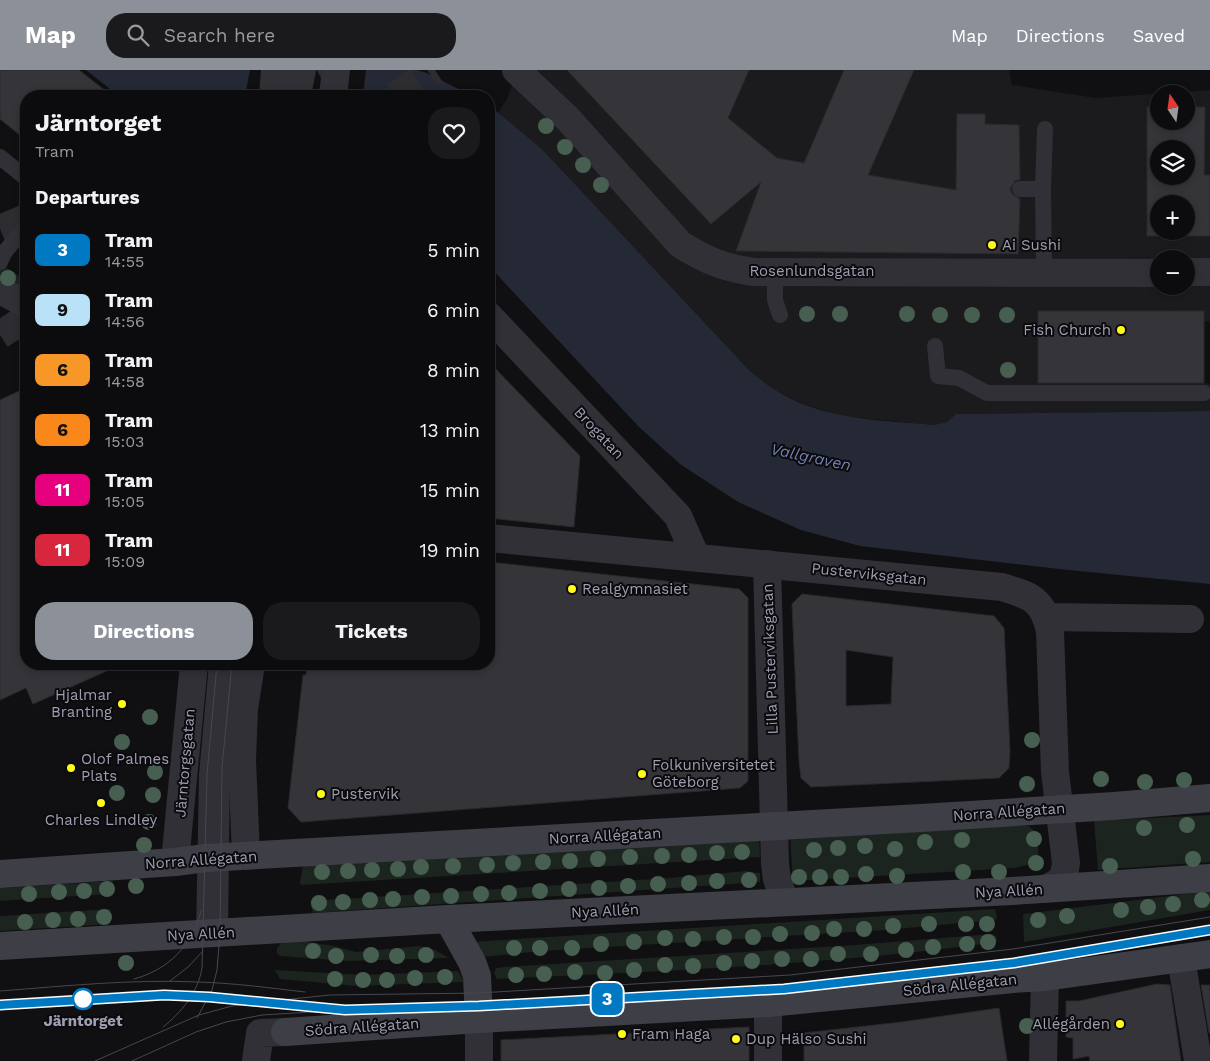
<!DOCTYPE html>
<html lang="en">
<head>
<meta charset="utf-8">
<style>
  body { margin:0; font-family:"Work Sans",sans-serif; background:#1a191b; color:#f1f3f6; height:100vh; display:flex; flex-direction:column; font-size:19px; white-space:nowrap }
  * { box-sizing:border-box; margin:0 }
  p { font-size:16px; color:#9a9b9d }
  .icon { flex:none; width:28px; height:28px; fill:none; stroke:currentColor; stroke-width:2; stroke-linecap:round; stroke-linejoin:round }
  .map { position:relative; flex:1; overflow:hidden }
  .panel { position:absolute; left:20px; top:20px; width:475px; height:580px; display:flex; flex-direction:column; background:#0c0b0d; border-radius:20px; box-shadow:0 2px 8px #0003,0 0 0 1px #2c2b2e }
  .panel>* { flex:none }
  .badge { padding:0 10px; border-radius:8px; font-size:18px; line-height:32px }
  .needle { width:32px; rotate:347deg }
  .fabs { position:absolute; left:1150px; top:15px; display:grid; gap:10px }
  .fabs a { display:grid; place-items:center; width:45px; height:45px; border-radius:50%; background:#0c0b0d; box-shadow:0 2px 8px #0003,0 0 0 1px #2c2b2e; font-size:25px }
  .map>.badge { position:absolute; translate:-50% -50%; box-shadow:0 0 0 2px #fff }
  h2 { padding:0 15px; font-size:19px; line-height:45px }
  .round { display:grid; place-items:center; flex:none; width:52px; height:52px; border-radius:20px; background:#1a191b }
  .headline { display:flex; align-items:center; justify-content:space-between; height:85px; padding:0 15px }
  h1 { font-size:24px; font-weight:700; line-height:38px }
  .cta { display:flex; gap:10px; margin-top:auto; padding:10px 15px }
  .cta a { flex:1; height:58px; border-radius:20px; background:#8c9099; color:#fff; font-size:20px; font-weight:700; line-height:58px; text-align:center }
  .cta a+a { background:#1a191b; color:#f1f3f6 }
  ul { padding:0; list-style:none }
  li { display:flex; align-items:center; gap:15px; height:60px; padding:0 15px }
  li div { flex:1 }
  li b { display:block; font-size:19px }
  li em { font-style:normal }
  li .badge { min-width:55px; font-weight:700; text-align:center }
  header { display:flex; align-items:center; gap:30px; box-sizing:border-box; height:70px; padding:0 25px; background:#8c9099; color:#fff }
  header strong { font-size:24px }
  nav { display:flex; gap:28px; margin-inline-start:auto; font-size:18px }
  .search { width:350px; height:45px; background:#1a191b; display:flex; align-items:center; gap:12px; box-sizing:border-box; padding:0 18px; border-radius:20px; color:#9a9b9d; font-size:19px }
  .map>svg:first-child { display:block }
  .built { fill:#1b1b1e; fill-rule:evenodd }
  .green { fill:#1b241e }
  .water { fill:#252935 }
  .pier { fill:#100f11 }
  .building { fill:#343439; stroke:#2a292d; fill-rule:evenodd }
  .lines { fill:none; stroke-linecap:round; stroke-linejoin:round }
  .highway-tunnel { stroke:#2d2c31; stroke-width:28; stroke-dasharray:28 14; stroke-linecap:butt }
  .lane { stroke:#313036; stroke-width:16 }
  .street { stroke:#313036; stroke-width:28 }
  .secondary { stroke:#3e3e46; stroke-width:28 }
  .tram { stroke:#47474f; stroke-width:1 }
  .lane-bridge { stroke:#313036; stroke-width:16 }
  .tree { fill:#475f50 }
  .line-casing { stroke:#fff; stroke-width:11 }
  .line { stroke:#0079c2; stroke-width:8 }
  .poi-dot { fill:#fffa19; stroke:#0b0a0c; stroke-width:2 }
  .stop-dot { fill:#fff; stroke:#0079c2; stroke-width:2.5 }
  .labels { text-anchor:middle; dominant-baseline:central; stroke-width:4; stroke-linejoin:round; paint-order:stroke }
  .poi-label { font-size:15px; fill:#9f9fb3; stroke:#0b0a0c; text-anchor:start }
  .street-label { font-size:15px; fill:#9f9fb3; stroke:#0b0a0c }
  .stop-label { font-size:15px; font-weight:bold; fill:#9f9fb3; stroke:#0b0a0c }
  .water-label { font-size:16px; font-style:italic; fill:#7280b2; stroke:#0b0a0c }
</style>
</head>
<body>
<header>
<strong>Map</strong>
<div class="search"><svg class="icon" aria-label="search" viewBox="0 0 24 24"><circle cx="10" cy="10" r="6"/><path d="M15 15l6 6"/></svg>Search here</div>
<nav><a>Map</a><a>Directions</a><a>Saved</a></nav>
</header>
<div class="map">
<svg width="1210" height="991" viewBox="0 0 1210 991">
  <rect width="100%" height="100%" fill="#100f11"/>
  <!-- built -->
  <path class="built" d="M 518,0 L 1009,0 L 1012,15 L 1096,28 L 1210,20 L 1210,251 L 1204,252 L 1204,313 L 1210,314 L 1210,341 L 956,344 L 947,352 L 934,355 L 841,346 L 804,334 L 776,321 L 749,300 L 542,79 L 498,43 L 507,29 ZM 1159,24 L 1186,24 L 1186,51 L 1159,51 ZM 1159,79 L 1186,79 L 1186,106 L 1159,106 ZM 1159,134 L 1186,134 L 1186,161 L 1159,161 ZM 1159,189 L 1186,189 L 1186,216 L 1159,216 Z"/>
  <!-- green -->
  <path class="green" d="M 0,193 L 26,211 L 26,224 L 0,212 Z
    M 1210,745 L 1210,792 L 1098,800 L 1094,751 Z
    M 1016,755 L 1028,756 L 1038,763 L 1038,789 L 1031,794 L 1015,798 L 793,811 L 790,767 Z
    M 759,768 L 760,787 L 301,815 L 300,812 L 303,795 Z
    M 746,801 L 760,803 L 760,812 L 313,843 L 310,831 L 669,808 Z
    M 113,811 L 109,824 L 0,831 L 0,818 Z
    M 1210,821 L 1210,840 L 1024,872 L 1023,844 Z
    M 110,839 L 110,854 L 0,861 L 0,846 Z
    M 995,839 L 997,847 L 995,850 L 885,860 L 542,881 L 482,887 L 470,872 Z
    M 992,864 L 996,866 L 997,872 C 831,895 663,901 497,909 L 494,903 L 496,898 L 504,897 L 855,875 Z
    M 301,871 L 334,876 L 356,882 L 419,876 L 435,880 L 449,888 L 348,891 L 280,886 L 277,883 L 277,878 L 282,872 Z
    M 275,900 L 364,905 L 458,901 L 464,912 L 357,916 L 280,909 Z"/>
  <!-- water -->
  <path class="water" d="M 86,0 L 417,0 L 427,3 L 472,26 L 119,26 Z
    M 489,35 L 542,79 L 749,300 C 758,307 767,315 777,321 C 823,350 881,350 934,355 L 947,352 L 956,344 L 1210,341 L 1210,514 L 1059,499 L 860,476 L 801,460 L 738,432 L 680,394 L 639,357 L 489,196 Z"/>
  <!-- pier -->
  <path class="pier" d="M 250,0 L 366,0 L 363,26 L 245,26 Z"/>
  <!-- building -->
  <path class="building" d="M 0,0 L 79,0 L 112,26 L 26,26 L 26,70 L 0,49 Z
    M 567,0 L 749,0 L 728,48 L 777,88 L 804,93 L 844,0 L 914,0 L 868,105 L 956,120 L 957,44 L 985,44 L 985,54 L 1019,55 L 1020,109 L 1015,111 L 1010,119 L 1012,124 L 1020,129 L 1018,184 L 736,181 L 761,112 L 711,154 Z
    M 1147,37 L 1159,37 L 1159,51 L 1186,51 L 1186,37 L 1205,37 L 1204,105 L 1210,105 L 1210,166 L 1147,166 ZM 1159,79 L 1186,79 L 1186,106 L 1159,106 ZM 1159,134 L 1186,134 L 1186,161 L 1159,161 Z
    M 1038,241 L 1204,241 L 1204,313 L 1038,313 Z
    M 489,292 L 580,386 L 574,457 L 489,448 Z
    M 26,318 L 26,594 L 122,594 L 33,634 L 26,618 L 0,630 L 0,330 Z
    M 489,492 L 739,519 L 748,528 L 748,711 L 740,718 L 301,752 L 288,738 L 303,605 L 306,605 L 308,594 L 489,594 Z
    M 802,524 L 994,546 L 1004,558 L 1010,681 L 1009,698 L 999,708 L 811,717 L 801,708 L 799,691 L 792,534 ZM 846,580 L 893,587 L 891,634 L 846,636 Z
    M 1157,914 L 1170,915 L 1181,991 L 1090,991 L 1089,986 L 1073,989 L 1073,968 L 1066,967 L 1066,931 L 1079,931 Z
    M 1201,915 L 1210,915 L 1210,963 L 1209,963 Z
    M 999,938 L 1007,991 L 804,991 L 804,963 L 902,952 Z
    M 749,957 L 749,991 L 501,991 L 501,970 Z"/>
  <g class="lines">
    <!-- highway-tunnel -->
    <path class="highway-tunnel" d="M 283,26 L 331,0
      M 394,26 L 435,0
      M 0,159 L 26,148
      M 0,265 L 26,248"/>
    <!-- lane -->
    <path class="lane" d="M 0,87 L 26,108
      M 1020,119 L 1043,119
      M 0,192 L 4,183 L 26,156
      M 775,201 L 775,230 L 780,245
      M 1044,202 L 1043,119 L 1045,59
      M 935,276 L 938,306 L 959,308 L 987,323 L 1204,323
      M 220,863 L 222,697 L 232,594
      M 204,864 L 207,705 L 217,594"/>
    <!-- street -->
    <path class="street" d="M 516,0 L 568,49 L 680,174 C 705,190 724,198 754,202 L 1159,203
      M 273,26 L 275,0
      M 333,26 L 336,0
      M 1186,202 L 1210,202
      M 0,220 L 26,234
      M 489,246 L 678,446 L 696,487
      M 489,468 L 1002,517 C 1031,526 1043,529 1050,561 L 1055,702 L 1066,793 C 1064,811 1059,813 1044,819
      M 767,494 L 775,794 L 777,809 L 785,832
      M 1047,547 L 1190,549
      M 246,786 L 242,690 L 244,639 L 251,594
      M 175,792 L 194,594
      M 1181,888 L 1198,991
      M 256,991 L 260,963 L 285,962
      M 479,991 L 479,949
      M 768,991 L 768,933
      M 1043,991 L 1045,907"/>
    <!-- secondary -->
    <path class="secondary" d="M 0,804 L 175,792 L 206,788 L 921,748 L 1114,736 L 1210,728
      M 448,849 L 472,892 L 477,906 L 479,949
      M 0,876 L 448,849 L 1012,821 L 1210,808
      M 285,962 L 479,949 L 768,933 L 1013,909 L 1045,907 L 1210,884"/>
    <!-- tram -->
    <path class="tram" d="M 290,26 L 294,0
      M 303,26 L 308,0
      M 134,909 C 168,900 193,875 201,841
      M 170,911 L 188,897 L 203,881
      M 0,921 C 66,916 132,909 198,912 C 234,913 270,918 305,922
      M 0,935 L 148,925 L 191,926 L 244,930
      M 197,948 L 212,920 L 217,900 L 220,863 L 222,697 L 232,594
      M 163,957 C 182,942 198,922 202,898 L 207,705 L 217,594
      M 95,991 L 199,945 L 232,936 L 263,932 L 330,925 L 478,923 L 790,905 L 1013,879 L 1210,847
      M 132,991 L 196,962 L 226,952 L 262,945 L 345,940 L 479,937 L 784,919 L 1014,893 L 1210,860"/>
    <!-- lane-bridge -->
    <path class="lane-bridge" d="M 290,26 L 294,0
      M 303,26 L 308,0"/>
  </g>
  <!-- trees -->
  <g class="tree">
    <circle cx="546" cy="56" r="8"/>
    <circle cx="565" cy="77" r="8"/>
    <circle cx="583" cy="95" r="8"/>
    <circle cx="601" cy="115" r="8"/>
    <circle cx="8" cy="208" r="8"/>
    <circle cx="807" cy="244" r="8"/>
    <circle cx="840" cy="244" r="8"/>
    <circle cx="907" cy="244" r="8"/>
    <circle cx="940" cy="245" r="8"/>
    <circle cx="972" cy="245" r="8"/>
    <circle cx="1007" cy="245" r="8"/>
    <circle cx="1008" cy="300" r="8"/>
    <circle cx="150" cy="647" r="8"/>
    <circle cx="1032" cy="670" r="8"/>
    <circle cx="122" cy="672" r="8"/>
    <circle cx="155" cy="702" r="8"/>
    <circle cx="1101" cy="709" r="8"/>
    <circle cx="1184" cy="710" r="8"/>
    <circle cx="1145" cy="712" r="8"/>
    <circle cx="1027" cy="714" r="8"/>
    <circle cx="117" cy="723" r="8"/>
    <circle cx="153" cy="725" r="8"/>
    <circle cx="149" cy="752" r="8"/>
    <circle cx="1187" cy="755" r="8"/>
    <circle cx="1144" cy="758" r="8"/>
    <circle cx="1034" cy="769" r="8"/>
    <circle cx="962" cy="770" r="8"/>
    <circle cx="925" cy="772" r="8"/>
    <circle cx="144" cy="775" r="8"/>
    <circle cx="865" cy="776" r="8"/>
    <circle cx="838" cy="778" r="8"/>
    <circle cx="895" cy="779" r="8"/>
    <circle cx="814" cy="780" r="8"/>
    <circle cx="742" cy="782" r="8"/>
    <circle cx="717" cy="783" r="8"/>
    <circle cx="689" cy="785" r="8"/>
    <circle cx="662" cy="786" r="8"/>
    <circle cx="630" cy="787" r="8"/>
    <circle cx="598" cy="789" r="8"/>
    <circle cx="1193" cy="789" r="8"/>
    <circle cx="570" cy="791" r="8"/>
    <circle cx="543" cy="792" r="8"/>
    <circle cx="513" cy="793" r="8"/>
    <circle cx="1036" cy="793" r="8"/>
    <circle cx="487" cy="795" r="8"/>
    <circle cx="453" cy="796" r="8"/>
    <circle cx="1110" cy="796" r="8"/>
    <circle cx="421" cy="797" r="8"/>
    <circle cx="398" cy="799" r="8"/>
    <circle cx="372" cy="800" r="8"/>
    <circle cx="348" cy="801" r="8"/>
    <circle cx="322" cy="802" r="8"/>
    <circle cx="963" cy="802" r="8"/>
    <circle cx="999" cy="802" r="8"/>
    <circle cx="866" cy="804" r="8"/>
    <circle cx="897" cy="806" r="8"/>
    <circle cx="799" cy="807" r="8"/>
    <circle cx="820" cy="807" r="8"/>
    <circle cx="841" cy="807" r="8"/>
    <circle cx="749" cy="810" r="8"/>
    <circle cx="717" cy="811" r="8"/>
    <circle cx="689" cy="813" r="8"/>
    <circle cx="658" cy="814" r="8"/>
    <circle cx="136" cy="816" r="8"/>
    <circle cx="628" cy="816" r="8"/>
    <circle cx="599" cy="818" r="8"/>
    <circle cx="107" cy="819" r="8"/>
    <circle cx="569" cy="819" r="8"/>
    <circle cx="84" cy="821" r="8"/>
    <circle cx="540" cy="821" r="8"/>
    <circle cx="59" cy="822" r="8"/>
    <circle cx="509" cy="823" r="8"/>
    <circle cx="29" cy="824" r="8"/>
    <circle cx="481" cy="824" r="8"/>
    <circle cx="451" cy="826" r="8"/>
    <circle cx="422" cy="827" r="8"/>
    <circle cx="393" cy="829" r="8"/>
    <circle cx="370" cy="830" r="8"/>
    <circle cx="1202" cy="830" r="8"/>
    <circle cx="343" cy="832" r="8"/>
    <circle cx="319" cy="833" r="8"/>
    <circle cx="1173" cy="834" r="8"/>
    <circle cx="1148" cy="837" r="8"/>
    <circle cx="1121" cy="840" r="8"/>
    <circle cx="1067" cy="846" r="8"/>
    <circle cx="104" cy="847" r="8"/>
    <circle cx="78" cy="849" r="8"/>
    <circle cx="53" cy="850" r="8"/>
    <circle cx="1038" cy="850" r="8"/>
    <circle cx="25" cy="852" r="8"/>
    <circle cx="929" cy="854" r="8"/>
    <circle cx="966" cy="854" r="8"/>
    <circle cx="987" cy="854" r="8"/>
    <circle cx="893" cy="856" r="8"/>
    <circle cx="834" cy="859" r="8"/>
    <circle cx="864" cy="859" r="8"/>
    <circle cx="812" cy="863" r="8"/>
    <circle cx="780" cy="864" r="8"/>
    <circle cx="724" cy="867" r="8"/>
    <circle cx="753" cy="867" r="8"/>
    <circle cx="665" cy="868" r="8"/>
    <circle cx="693" cy="869" r="8"/>
    <circle cx="634" cy="872" r="8"/>
    <circle cx="988" cy="872" r="8"/>
    <circle cx="601" cy="874" r="8"/>
    <circle cx="967" cy="874" r="8"/>
    <circle cx="933" cy="877" r="8"/>
    <circle cx="514" cy="878" r="8"/>
    <circle cx="540" cy="878" r="8"/>
    <circle cx="572" cy="878" r="8"/>
    <circle cx="906" cy="880" r="8"/>
    <circle cx="313" cy="881" r="8"/>
    <circle cx="838" cy="884" r="8"/>
    <circle cx="871" cy="884" r="8"/>
    <circle cx="371" cy="885" r="8"/>
    <circle cx="426" cy="885" r="8"/>
    <circle cx="336" cy="886" r="8"/>
    <circle cx="397" cy="886" r="8"/>
    <circle cx="782" cy="889" r="8"/>
    <circle cx="811" cy="889" r="8"/>
    <circle cx="752" cy="891" r="8"/>
    <circle cx="126" cy="893" r="8"/>
    <circle cx="724" cy="893" r="8"/>
    <circle cx="665" cy="895" r="8"/>
    <circle cx="693" cy="896" r="8"/>
    <circle cx="634" cy="900" r="8"/>
    <circle cx="575" cy="902" r="8"/>
    <circle cx="605" cy="903" r="8"/>
    <circle cx="544" cy="904" r="8"/>
    <circle cx="516" cy="905" r="8"/>
    <circle cx="445" cy="907" r="8"/>
    <circle cx="415" cy="908" r="8"/>
    <circle cx="335" cy="909" r="8"/>
    <circle cx="363" cy="910" r="8"/>
    <circle cx="387" cy="910" r="8"/>
    <circle cx="1027" cy="956" r="8"/>
  </g>
  <g class="lines">
    <!-- line casing -->
    <g class="line-casing">
      <path id="line" d="M 0,935 L 164,925 L 209,927 L 345,940 L 479,936 L 784,919 L 1014,893 L 1210,860"/>
    </g>
    <!-- line -->
    <use href="#line" class="line"/>
  </g>
  <!-- markers -->
  <g class="poi-dot">
    <circle cx="992" cy="175" r="5"/>
    <circle cx="1121" cy="260" r="5"/>
    <circle cx="572" cy="519" r="5"/>
    <circle cx="122" cy="634" r="5"/>
    <circle cx="71" cy="698" r="5"/>
    <circle cx="642" cy="704" r="5"/>
    <circle cx="321" cy="724" r="5"/>
    <circle cx="101" cy="733" r="5"/>
    <circle cx="1120" cy="954" r="5"/>
    <circle cx="622" cy="964" r="5"/>
    <circle cx="736" cy="969" r="5"/>
  </g>
  <circle class="stop-dot" cx="83" cy="929" r="10"/>
  <g class="labels">
    <!-- poi labels -->
    <g class="poi-label">
      <text x="1002" y="175">Ai Sushi</text>
      <text x="1111" y="260" text-anchor="end">Fish Church</text>
      <text x="582" y="519">Realgymnasiet</text>
      <text x="112" y="625" text-anchor="end">Hjalmar<tspan x="112" dy="17">Branting</tspan></text>
      <text x="81" y="689">Olof Palmes<tspan x="81" dy="17">Plats</tspan></text>
      <text x="652" y="695">Folkuniversitetet<tspan x="652" dy="17">Göteborg</tspan></text>
      <text x="331" y="724">Pustervik</text>
      <text x="101" y="750" text-anchor="middle">Charles Lindley</text>
      <text x="1110" y="954" text-anchor="end">Allégården</text>
      <text x="632" y="964">Fram Haga</text>
      <text x="746" y="969">Dup Hälso Sushi</text>
    </g>
    <!-- street labels -->
    <g class="street-label">
      <text x="812" y="201">Rosenlundsgatan</text>
      <text transform="translate(599 363) rotate(47)">Brogatan</text>
      <text transform="translate(869 504) rotate(6)">Pusterviksgatan</text>
      <text transform="translate(770 589) rotate(-92)">Lilla Pusterviksgatan</text>
      <text transform="translate(185 693) rotate(-85)">Järntorgsgatan</text>
      <text transform="translate(1009 742) rotate(-4)">Norra Allégatan</text>
      <text transform="translate(605 766) rotate(-3)">Norra Allégatan</text>
      <text transform="translate(201 790) rotate(-4)">Norra Allégatan</text>
      <text transform="translate(1009 821) rotate(-3)">Nya Allén</text>
      <text transform="translate(605 841) rotate(-3)">Nya Allén</text>
      <text transform="translate(201 864) rotate(-3)">Nya Allén</text>
      <text transform="translate(960 915) rotate(-6)">Södra Allégatan</text>
      <text transform="translate(362 957) rotate(-4)">Södra Allégatan</text>
    </g>
    <!-- stop labels -->
    <g class="stop-label">
      <text x="83" y="951">Järntorget</text>
    </g>
    <!-- water labels -->
    <g class="water-label">
      <text transform="translate(811 387) rotate(12)">Vallgraven</text>
    </g>
  </g>
</svg>
<div class="fabs">
<a><svg class="needle" viewBox="-14 -14 28 28"><path d="M0-13l5 13h-10z" fill="#e53935"/><path d="M0 13l5-13h-10z" fill="#9a9b9d"/></svg></a>
<a><svg class="icon" aria-label="layers" viewBox="0 0 24 24"><path d="M12 4l9 5-9 5-9-5zM3 14l9 5 9-5"/></svg></a>
<a>+</a>
<a>−</a>
</div>
<b class="badge" style="left:607px;top:929px;background:#0079c2;color:#fff">3</b>
<section class="panel">
<div class="headline"><div><h1>Järntorget</h1><p>Tram</p></div><a class="round"><svg class="icon" aria-label="heart" viewBox="0 0 24 24"><path d="M12 20l-8-8c-3-5 5-10 8-4 3-6 11-1 8 4z"/></svg></a></div>
<h2>Departures</h2>
<ul>
<li><span class="badge" style="background:#0079c2;color:#fff">3</span><div><b>Tram</b><p>14:55</p></div><em>5 min</em></li>
<li><span class="badge" style="background:#b9e2f8;color:#111">9</span><div><b>Tram</b><p>14:56</p></div><em>6 min</em></li>
<li><span class="badge" style="background:#f79727;color:#111">6</span><div><b>Tram</b><p>14:58</p></div><em>8 min</em></li>
<li><span class="badge" style="background:#fa8719;color:#111">6</span><div><b>Tram</b><p>15:03</p></div><em>13 min</em></li>
<li><span class="badge" style="background:#e6007e;color:#fff">11</span><div><b>Tram</b><p>15:05</p></div><em>15 min</em></li>
<li><span class="badge" style="background:#d7263d;color:#fff">11</span><div><b>Tram</b><p>15:09</p></div><em>19 min</em></li>
</ul>
<div class="cta"><a>Directions</a><a>Tickets</a></div>
</section>
</div>
</body>
</html>
